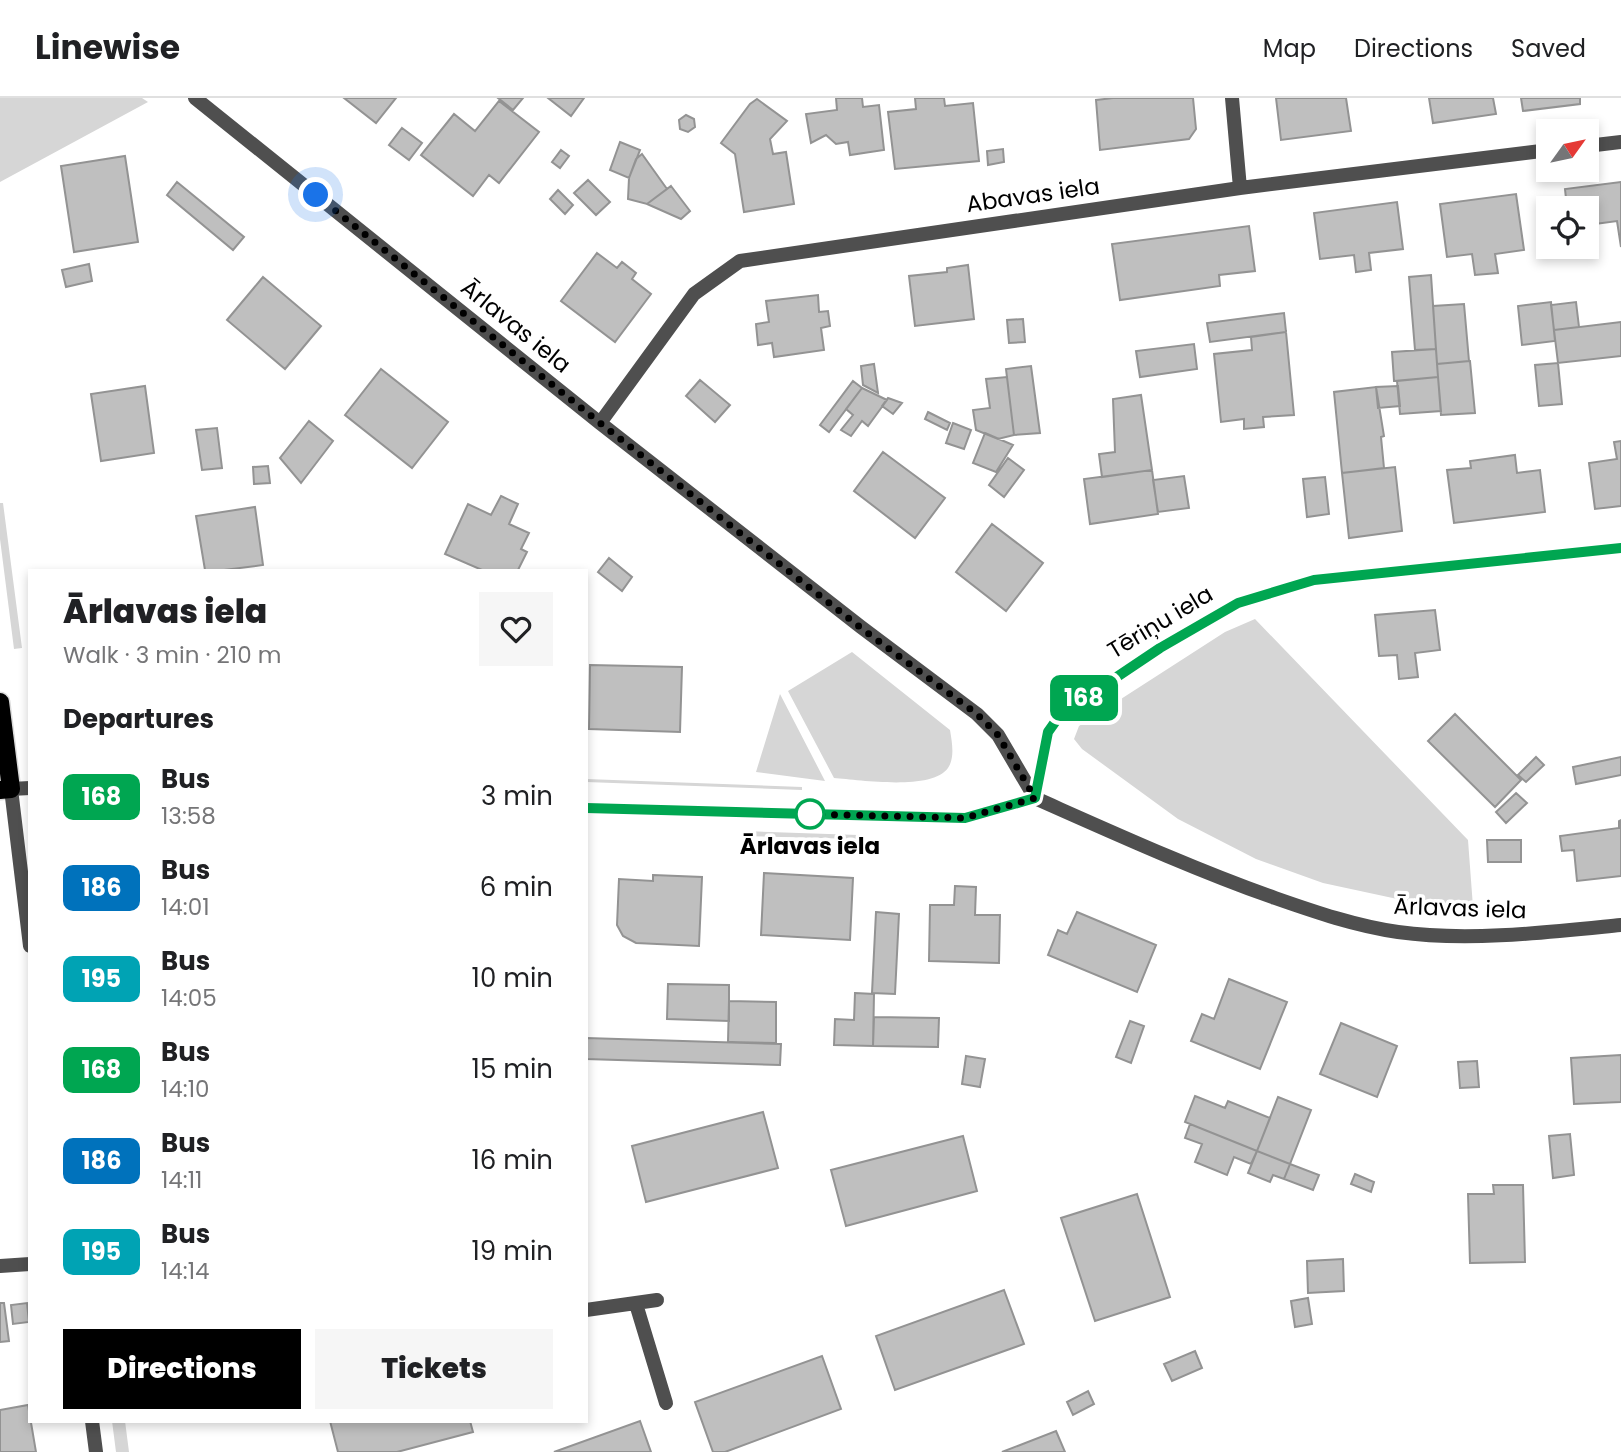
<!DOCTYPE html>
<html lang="en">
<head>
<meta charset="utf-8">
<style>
  body { margin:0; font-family:Poppins,sans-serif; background:#f6f6f6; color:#202124; height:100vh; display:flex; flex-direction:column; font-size:26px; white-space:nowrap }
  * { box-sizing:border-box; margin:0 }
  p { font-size:23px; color:#757577 }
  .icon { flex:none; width:38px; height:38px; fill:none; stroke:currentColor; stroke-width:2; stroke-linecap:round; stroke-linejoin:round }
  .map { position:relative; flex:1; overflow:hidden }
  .side { position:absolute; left:28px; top:471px; width:560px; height:854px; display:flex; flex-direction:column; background:#fff; border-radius:0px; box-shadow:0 4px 10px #0003 }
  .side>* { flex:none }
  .badge { padding:0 14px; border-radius:10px; font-size:24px; line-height:46px }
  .needle { width:46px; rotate:57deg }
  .fabs { position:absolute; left:1536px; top:21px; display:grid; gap:14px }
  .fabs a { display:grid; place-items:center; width:63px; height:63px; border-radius:0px; background:#fff; box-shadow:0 4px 10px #0003; font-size:35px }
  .you { position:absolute; width:35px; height:35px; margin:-18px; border:5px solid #fff; border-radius:50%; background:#1a73e8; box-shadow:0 0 0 10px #1a73e833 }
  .map>.badge { position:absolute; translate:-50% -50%; box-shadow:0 0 0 4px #fff }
  h2 { padding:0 35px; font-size:26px; line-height:63px }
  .round { display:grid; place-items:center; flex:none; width:74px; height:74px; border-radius:0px; background:#f6f6f6 }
  .summary { display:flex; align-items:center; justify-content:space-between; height:119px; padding:0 35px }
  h1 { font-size:33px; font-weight:800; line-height:52px }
  .primary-button { display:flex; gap:14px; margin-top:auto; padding:14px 35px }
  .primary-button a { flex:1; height:80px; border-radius:0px; background:#000; color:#fff; font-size:28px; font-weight:800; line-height:80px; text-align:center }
  .primary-button a+a { background:#f6f6f6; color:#202124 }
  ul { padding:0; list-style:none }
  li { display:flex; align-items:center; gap:21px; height:91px; padding:0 35px }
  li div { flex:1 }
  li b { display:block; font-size:26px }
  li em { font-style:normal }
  li .badge { min-width:77px; font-weight:700; text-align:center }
  header { display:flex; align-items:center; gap:42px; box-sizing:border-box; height:98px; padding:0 35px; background:#fff; border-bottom:2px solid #e0e0e0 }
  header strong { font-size:33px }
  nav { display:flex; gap:38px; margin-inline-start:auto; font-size:24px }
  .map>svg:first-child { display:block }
  .green { fill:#d6d6d6 }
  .building { fill:#bfbfbf; stroke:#939393; stroke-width:2 }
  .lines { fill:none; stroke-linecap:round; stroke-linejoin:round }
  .primary-casing { stroke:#dbdbdb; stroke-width:21 }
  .service { stroke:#4f4f4f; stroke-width:14 }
  .minor { stroke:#4f4f4f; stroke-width:14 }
  .tertiary { stroke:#4f4f4f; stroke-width:14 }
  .primary { stroke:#000; stroke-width:18 }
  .line-casing { stroke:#fff; stroke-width:16 }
  .line { stroke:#00a651; stroke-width:10 }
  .walk { stroke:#000; stroke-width:7; stroke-dasharray:0 12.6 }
  .stop-dot { fill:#fff; stroke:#00a651; stroke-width:3.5 }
  .labels { text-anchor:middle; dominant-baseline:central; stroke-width:7; stroke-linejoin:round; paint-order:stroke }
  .street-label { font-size:23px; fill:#000; stroke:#fff }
  .stop-label { font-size:23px; font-weight:bold; fill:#000; stroke:#fff }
</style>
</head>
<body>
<header>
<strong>Linewise</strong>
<nav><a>Map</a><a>Directions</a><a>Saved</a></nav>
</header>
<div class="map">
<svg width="1621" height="1354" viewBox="0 0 1621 1354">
  <rect width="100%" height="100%" fill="#fff"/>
  <!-- green -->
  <path class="green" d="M 0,0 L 142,0 L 148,4 L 0,84 Z
    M 0,405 L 3,405 L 22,550 L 14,551 L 0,441 Z
    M 1255,521 L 1468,742 L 1473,809 L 1402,802 L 1323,785 L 1256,761 L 1178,721 L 1082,651 L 1074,641 L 1079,628 L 1225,534 Z
    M 852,554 L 950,632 C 952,644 955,660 948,670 C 932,693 860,682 834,680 L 788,593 Z
    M 780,596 L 825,683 L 756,674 Z
    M 586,681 L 802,689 L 802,692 L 586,684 Z
    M 743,733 L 858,737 L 858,741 L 743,738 Z
    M 112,1323 L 125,1323 L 129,1354 L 116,1354 Z"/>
  <!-- building -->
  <path class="building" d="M 344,0 L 396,0 L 376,25 Z
    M 498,0 L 523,0 L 513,12 Z
    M 548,0 L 584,0 L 571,18 Z
    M 836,0 L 862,0 L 863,9 L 879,7 L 884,52 L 850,57 L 848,44 L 836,46 L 826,37 L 811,45 L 806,16 L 837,12 Z
    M 915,0 L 944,0 L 945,8 L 973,5 L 979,63 L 895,71 L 888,14 L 916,11 Z
    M 1113,0 L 1193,0 L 1196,31 L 1189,41 L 1100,52 L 1096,2 Z
    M 1276,0 L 1346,0 L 1351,33 L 1281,42 Z
    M 1429,0 L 1493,0 L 1496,16 L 1433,25 Z
    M 1521,0 L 1580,0 L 1580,6 L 1523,13 Z
    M 757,1 L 787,23 L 770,41 L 773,56 L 786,54 L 794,106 L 744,114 L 735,56 L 721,45 L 750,6 Z
    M 499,3 L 539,34 L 499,85 L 489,77 L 473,98 L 421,57 L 454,16 L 475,33 Z
    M 686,17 L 694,21 L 695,29 L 688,34 L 680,31 L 679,22 Z
    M 402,30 L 422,45 L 409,62 L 389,47 Z
    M 620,44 L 640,52 L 629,80 L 610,72 Z
    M 1003,51 L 1004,64 L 988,67 L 987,53 Z
    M 561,52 L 569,58 L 560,70 L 552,64 Z
    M 642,56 L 667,91 L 647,106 L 628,101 L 629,80 L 636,61 Z
    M 125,58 L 138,144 L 74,154 L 61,68 Z
    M 588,82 L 610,104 L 596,117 L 574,95 Z
    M 177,84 L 244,139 L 233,152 L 167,97 Z
    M 1621,84 L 1621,149 L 1617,123 L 1587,127 L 1587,110 L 1567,110 L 1565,91 Z
    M 671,88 L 690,113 L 681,121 L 647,106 Z
    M 558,92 L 573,107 L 565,116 L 550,101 Z
    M 1516,96 L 1524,152 L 1495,156 L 1498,175 L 1475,177 L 1472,156 L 1447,159 L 1440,106 Z
    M 1397,104 L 1403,151 L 1369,155 L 1371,172 L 1356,174 L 1354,157 L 1320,161 L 1314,115 Z
    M 1249,128 L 1255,173 L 1219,177 L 1220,188 L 1120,202 L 1112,146 Z
    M 597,155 L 617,170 L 622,164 L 636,175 L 632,181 L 651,196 L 615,244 L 561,203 Z
    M 89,166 L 92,183 L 66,189 L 62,172 Z
    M 968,167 L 974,221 L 915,228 L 909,178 L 947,174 L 947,170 Z
    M 1431,177 L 1436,251 L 1415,252 L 1409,179 Z
    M 263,179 L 321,228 L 285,271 L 227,222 Z
    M 818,197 L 819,214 L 828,213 L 830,228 L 821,230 L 824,252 L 774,259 L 772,245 L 758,247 L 756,226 L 769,224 L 766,203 Z
    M 1551,204 L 1555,243 L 1522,247 L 1518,208 Z
    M 1576,204 L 1579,229 L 1554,232 L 1551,207 Z
    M 1464,206 L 1469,263 L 1437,266 L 1433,208 Z
    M 1284,215 L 1286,234 L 1210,244 L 1207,225 Z
    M 1023,221 L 1025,244 L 1009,245 L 1007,222 Z
    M 1621,224 L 1621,258 L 1558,265 L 1554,232 Z
    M 1286,234 L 1294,317 L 1263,319 L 1264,329 L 1244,331 L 1244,321 L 1221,324 L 1214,256 L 1252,252 L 1251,239 Z
    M 1194,246 L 1197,271 L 1140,279 L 1136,253 Z
    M 1436,251 L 1438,279 L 1394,283 L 1392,254 Z
    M 1470,263 L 1475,315 L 1441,317 L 1437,266 Z
    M 1558,265 L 1562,306 L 1539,308 L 1535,267 Z
    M 874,266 L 878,295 L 863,287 L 861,268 Z
    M 1031,268 L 1040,335 L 1014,337 L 1006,271 Z
    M 381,271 L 448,324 L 412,370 L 345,317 Z
    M 1007,279 L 1014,337 L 998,341 L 976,332 L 973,312 L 990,310 L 986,281 Z
    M 1438,279 L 1441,313 L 1400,316 L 1397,283 Z
    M 700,282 L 730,307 L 715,324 L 686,298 Z
    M 853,283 L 862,290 L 829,334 L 820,327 Z
    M 145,288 L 154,355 L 101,363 L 91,296 Z
    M 1398,288 L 1400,308 L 1378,310 L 1376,289 Z
    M 1376,289 L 1384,338 L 1381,339 L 1384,370 L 1342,375 L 1334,294 Z
    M 862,290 L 887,302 L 868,328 L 862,323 L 851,338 L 841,332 L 853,317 L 846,311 Z
    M 1141,297 L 1152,372 L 1102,379 L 1099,356 L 1115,354 L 1113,301 Z
    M 888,300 L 902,305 L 893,316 L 882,308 Z
    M 928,314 L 950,325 L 947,332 L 925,321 Z
    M 309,323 L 333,343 L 301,385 L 280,360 Z
    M 953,325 L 971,332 L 964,351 L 946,345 Z
    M 217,330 L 222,370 L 202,372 L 196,332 Z
    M 985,335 L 1013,347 L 996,374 L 973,365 Z
    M 1621,343 L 1621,408 L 1595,411 L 1589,365 L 1617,361 L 1614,344 Z
    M 883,354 L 945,400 L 915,440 L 854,393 Z
    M 1515,357 L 1517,375 L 1540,372 L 1545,414 L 1454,425 L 1447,372 L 1471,370 L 1470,363 Z
    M 1008,360 L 1024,372 L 1004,399 L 989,387 Z
    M 268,368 L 270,385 L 254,386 L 253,369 Z
    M 1395,369 L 1402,433 L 1349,440 L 1342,375 Z
    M 1152,372 L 1158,416 L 1090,426 L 1084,381 Z
    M 1184,378 L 1189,410 L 1158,414 L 1153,382 Z
    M 1325,379 L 1329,416 L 1307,419 L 1303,381 Z
    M 501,398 L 518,406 L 509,426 L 529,435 L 521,451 L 527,454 L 518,472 L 482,472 L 445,456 L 468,406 L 491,417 Z
    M 255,409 L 263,467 L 224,472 L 205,472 L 196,418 Z
    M 992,426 L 1043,465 L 1006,513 L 956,474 Z
    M 609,460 L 632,479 L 622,493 L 598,474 Z
    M 1435,512 L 1440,552 L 1415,555 L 1418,579 L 1399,581 L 1397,557 L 1379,558 L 1375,517 Z
    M 590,567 L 682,569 L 680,634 L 589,631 Z
    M 1455,616 L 1521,682 L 1495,709 L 1428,643 Z
    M 1536,659 L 1544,667 L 1526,684 L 1518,677 Z
    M 1621,659 L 1621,677 L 1576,686 L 1573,669 Z
    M 1516,695 L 1527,705 L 1506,725 L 1496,714 Z
    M 1621,722 L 1621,778 L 1577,783 L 1574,752 L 1562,753 L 1560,738 L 1619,730 L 1619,723 Z
    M 1487,742 L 1521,742 L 1521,764 L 1488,764 Z
    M 764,775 L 853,780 L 850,842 L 761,837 Z
    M 653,777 L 702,779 L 699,848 L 636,845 L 623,838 L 617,827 L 619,781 L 653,783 Z
    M 955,788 L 976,789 L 975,817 L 1000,817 L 999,865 L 929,863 L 930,807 L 954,807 Z
    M 876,814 L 899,816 L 895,896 L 872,895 Z
    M 1077,814 L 1156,847 L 1137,894 L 1048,857 L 1058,832 L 1067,836 Z
    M 1229,881 L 1287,904 L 1260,971 L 1191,943 L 1202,916 L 1214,921 Z
    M 668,886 L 729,887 L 729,923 L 667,921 Z
    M 855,895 L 874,896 L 873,948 L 834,947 L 835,921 L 854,922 Z
    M 729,903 L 776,904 L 776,945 L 728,944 Z
    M 874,919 L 939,920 L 938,949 L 873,948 Z
    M 1130,923 L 1144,928 L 1131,965 L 1116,959 Z
    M 1341,925 L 1397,948 L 1377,999 L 1320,976 Z
    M 586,940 L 781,946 L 780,967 L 586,961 Z
    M 1621,957 L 1621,1004 L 1574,1006 L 1571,960 Z
    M 966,958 L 985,961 L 980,989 L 962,986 Z
    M 1477,963 L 1479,989 L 1460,990 L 1458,964 Z
    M 1195,998 L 1225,1010 L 1228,1003 L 1270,1020 L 1257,1053 L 1185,1024 Z
    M 1278,999 L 1311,1012 L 1290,1066 L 1257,1053 Z
    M 763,1014 L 778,1070 L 646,1104 L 632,1048 Z
    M 1190,1026 L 1257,1053 L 1251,1066 L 1234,1059 L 1227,1077 L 1195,1064 L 1202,1046 L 1185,1040 Z
    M 1570,1036 L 1574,1077 L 1553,1080 L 1549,1038 Z
    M 963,1038 L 977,1093 L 846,1128 L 831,1072 Z
    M 1257,1053 L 1290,1066 L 1284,1081 L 1273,1077 L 1270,1084 L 1248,1075 Z
    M 1290,1066 L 1319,1077 L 1313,1092 L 1284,1081 Z
    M 1355,1076 L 1374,1084 L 1371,1094 L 1351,1086 Z
    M 1493,1087 L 1523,1087 L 1525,1164 L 1470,1165 L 1468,1096 L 1494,1096 Z
    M 1137,1096 L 1170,1199 L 1095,1223 L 1061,1120 Z
    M 1343,1161 L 1344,1193 L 1308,1195 L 1307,1163 Z
    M 1004,1192 L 1024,1246 L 895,1292 L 876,1238 Z
    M 1308,1200 L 1312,1226 L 1295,1229 L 1291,1203 Z
    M 0,1205 L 4,1205 L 9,1243 L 0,1244 Z
    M 27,1205 L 29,1224 L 13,1226 L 11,1207 Z
    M 1195,1253 L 1202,1270 L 1172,1283 L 1164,1266 Z
    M 822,1258 L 841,1311 L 725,1354 L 713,1354 L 695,1304 Z
    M 1088,1293 L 1094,1306 L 1073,1317 L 1067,1304 Z
    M 28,1307 L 36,1354 L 0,1354 L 0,1312 Z
    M 330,1323 L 470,1323 L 473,1334 L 397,1354 L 338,1354 Z
    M 640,1323 L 651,1354 L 554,1354 Z
    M 1056,1333 L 1065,1354 L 1002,1354 Z"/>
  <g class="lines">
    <!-- primary casing -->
    <g class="primary-casing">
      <path id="primary" d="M 0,604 L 11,691 L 0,692"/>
    </g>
    <!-- service -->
    <path class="service" d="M 636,1206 L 666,1305
      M 586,1212 L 657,1202"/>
    <!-- minor -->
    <path class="minor" d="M 195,0 L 600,325 L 861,529 L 977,616 L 998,637 L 1035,700
      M 1232,0 L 1240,90
      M 1587,48 L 1621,44
      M 600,325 L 694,196 L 740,163 L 1240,90 L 1549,52
      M 11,691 L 30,848
      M 1035,700 L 1048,634 L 1060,617 L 1160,550 L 1238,505 L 1314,482 L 1621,450
      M 0,1168 L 30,1166
      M 92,1323 L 96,1354"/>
    <!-- tertiary -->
    <path class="tertiary" d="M 11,691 L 30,690
      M 586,710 L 965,720 L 1035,700 C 1114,735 1193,771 1275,800 C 1315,814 1356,828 1398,834 C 1468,844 1551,834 1621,827"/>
    <!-- primary -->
    <use href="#primary" class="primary"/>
  </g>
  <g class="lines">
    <!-- line casing -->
    <g class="line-casing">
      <path id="line" d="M 586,710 L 965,720 L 1035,700 L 1048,634 L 1060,617 L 1160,550 L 1238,505 L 1314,482 L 1621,450"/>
    </g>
    <!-- line -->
    <use href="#line" class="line"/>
    <!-- walk -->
    <path class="walk" d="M 316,97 L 600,325 L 861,530 L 977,616 L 998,637 L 1035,700 L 965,720 L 807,716 L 810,716"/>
  </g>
  <!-- markers -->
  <circle class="stop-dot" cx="810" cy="716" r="14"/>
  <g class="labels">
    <!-- street labels -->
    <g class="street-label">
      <text transform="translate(1033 97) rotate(-8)">Abavas iela</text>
      <text transform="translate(516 228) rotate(39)">Ārlavas iela</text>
      <text transform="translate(1160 524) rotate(-31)">Tēriņu iela</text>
      <text transform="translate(1460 810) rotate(2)">Ārlavas iela</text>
    </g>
    <!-- stop labels -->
    <g class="stop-label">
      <text x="810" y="748">Ārlavas iela</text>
    </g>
  </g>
</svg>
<div class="fabs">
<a><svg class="needle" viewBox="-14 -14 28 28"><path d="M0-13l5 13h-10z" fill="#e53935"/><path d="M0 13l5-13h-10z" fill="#757577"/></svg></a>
<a><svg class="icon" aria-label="locate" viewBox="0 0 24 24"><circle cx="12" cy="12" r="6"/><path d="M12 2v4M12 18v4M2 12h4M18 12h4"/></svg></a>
</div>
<div class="you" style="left:316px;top:97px"></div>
<b class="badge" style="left:1084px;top:600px;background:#00a651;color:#fff">168</b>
<section class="side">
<div class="summary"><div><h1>Ārlavas iela</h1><p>Walk · 3 min · 210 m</p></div><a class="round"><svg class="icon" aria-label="heart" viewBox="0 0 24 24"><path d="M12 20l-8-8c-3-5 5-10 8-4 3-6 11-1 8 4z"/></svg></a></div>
<h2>Departures</h2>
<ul>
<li><span class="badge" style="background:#00a651;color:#fff">168</span><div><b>Bus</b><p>13:58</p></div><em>3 min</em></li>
<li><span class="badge" style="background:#0072bc;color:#fff">186</span><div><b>Bus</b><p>14:01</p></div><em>6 min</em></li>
<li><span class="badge" style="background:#00a3b4;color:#fff">195</span><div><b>Bus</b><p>14:05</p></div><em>10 min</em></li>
<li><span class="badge" style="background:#00a651;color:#fff">168</span><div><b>Bus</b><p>14:10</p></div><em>15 min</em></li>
<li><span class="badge" style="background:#0072bc;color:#fff">186</span><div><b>Bus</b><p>14:11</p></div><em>16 min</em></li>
<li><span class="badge" style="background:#00a3b4;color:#fff">195</span><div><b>Bus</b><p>14:14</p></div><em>19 min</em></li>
</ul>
<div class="primary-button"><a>Directions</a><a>Tickets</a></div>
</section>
</div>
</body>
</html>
